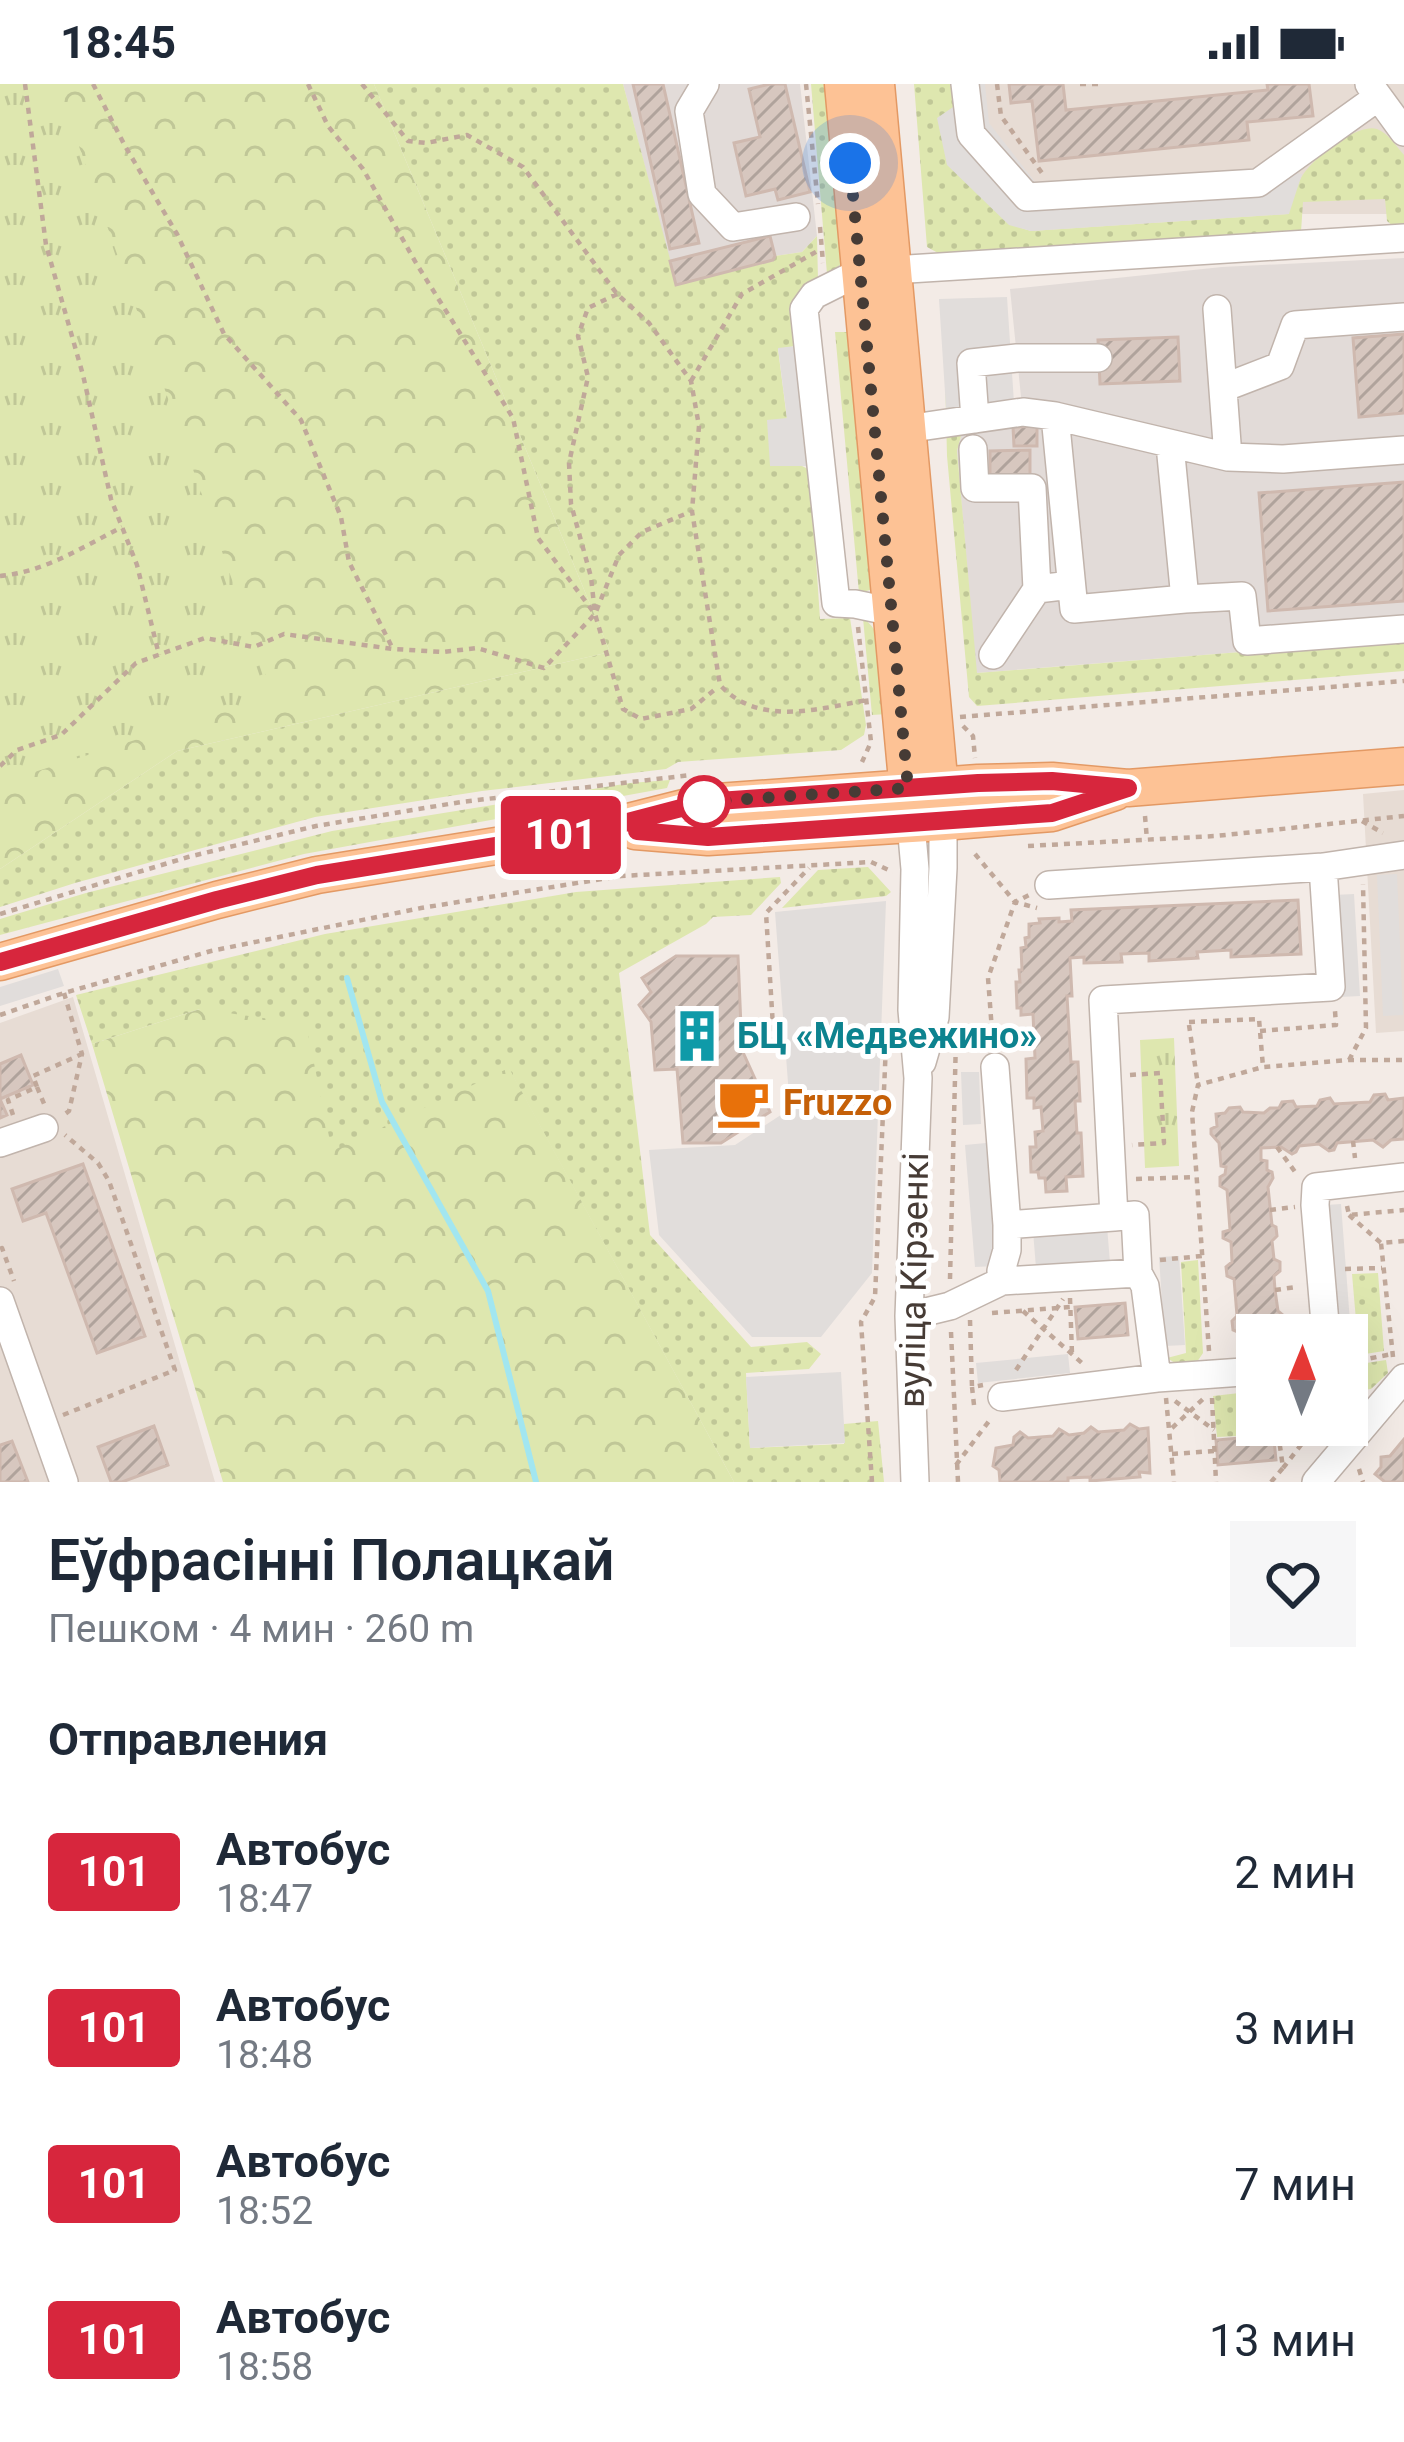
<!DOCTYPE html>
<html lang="ru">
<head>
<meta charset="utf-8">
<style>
  body { margin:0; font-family:Roboto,sans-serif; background:#f6f6f7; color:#1f2937; height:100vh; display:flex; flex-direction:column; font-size:45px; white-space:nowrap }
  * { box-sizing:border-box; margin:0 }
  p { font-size:39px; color:#747a83 }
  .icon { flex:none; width:66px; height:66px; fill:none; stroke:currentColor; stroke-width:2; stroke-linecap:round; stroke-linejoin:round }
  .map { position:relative; height:1398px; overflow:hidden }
  .side { display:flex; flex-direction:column; background:#fff; flex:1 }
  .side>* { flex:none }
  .badge { padding:0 24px; border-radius:9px; font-size:42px; line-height:78px }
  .needle { width:78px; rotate:1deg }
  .fabs { position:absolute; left:1236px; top:1230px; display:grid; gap:24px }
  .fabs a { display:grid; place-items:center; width:132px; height:132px; border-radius:0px; background:#fff; box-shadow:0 12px 48px #0002; font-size:60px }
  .you { position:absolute; width:60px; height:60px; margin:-30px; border:9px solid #fff; border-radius:50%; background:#1a73e8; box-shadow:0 0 0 18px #1a73e833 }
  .map>.badge { position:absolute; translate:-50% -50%; box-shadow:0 0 0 6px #fff }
  h2 { padding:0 48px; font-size:45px; line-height:108px }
  .round { display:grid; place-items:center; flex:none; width:126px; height:126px; border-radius:0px; background:#f6f6f7 }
  .head { display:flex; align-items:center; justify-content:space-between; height:204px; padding:0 48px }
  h1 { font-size:57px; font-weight:600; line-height:90px }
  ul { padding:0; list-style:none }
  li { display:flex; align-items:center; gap:36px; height:156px; padding:0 48px }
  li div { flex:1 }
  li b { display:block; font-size:45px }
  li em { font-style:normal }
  li .badge { min-width:132px; font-weight:700; text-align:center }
  .status { display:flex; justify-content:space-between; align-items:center; height:84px; padding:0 60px; background:#fff; direction:ltr }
  .status svg { height:33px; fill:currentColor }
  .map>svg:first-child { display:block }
  .residential { fill:#e7dcd4 }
  .industrial { fill:#e2dbd8 }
  .grass { fill:url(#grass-dots) }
  .forest { fill:url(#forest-crowns) }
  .park { fill:url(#park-tufts) }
  .parking { fill:#e1dddb }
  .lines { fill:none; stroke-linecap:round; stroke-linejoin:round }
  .stream { stroke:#a2e6f0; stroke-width:6 }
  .building { fill:url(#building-hatch); stroke:#cfb9af; stroke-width:3 }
  .minor-casing { stroke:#c1b4ac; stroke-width:30 }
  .major-casing { stroke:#e39964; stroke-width:39 }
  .path { stroke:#c0a89a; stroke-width:4.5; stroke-dasharray:6 6; stroke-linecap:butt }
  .minor { stroke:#fff; stroke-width:27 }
  .major { stroke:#fdc295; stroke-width:36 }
  .line-casing { stroke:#fff; stroke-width:27 }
  .line { stroke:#d7263d; stroke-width:18 }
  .walk { stroke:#463b35; stroke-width:12; stroke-dasharray:0 21.6 }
  .stop-dot { fill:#fff; stroke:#d7263d; stroke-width:6 }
  .labels { text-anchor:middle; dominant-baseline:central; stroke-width:10; stroke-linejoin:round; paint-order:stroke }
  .culture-label { font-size:36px; font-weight:bold; fill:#0d838f; stroke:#fff; text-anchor:start }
  .food-label { font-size:36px; font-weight:bold; fill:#c56008; stroke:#fff; text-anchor:start }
  .street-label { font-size:36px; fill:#463b35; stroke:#fff }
</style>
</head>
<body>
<div class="status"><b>18:45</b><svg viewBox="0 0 49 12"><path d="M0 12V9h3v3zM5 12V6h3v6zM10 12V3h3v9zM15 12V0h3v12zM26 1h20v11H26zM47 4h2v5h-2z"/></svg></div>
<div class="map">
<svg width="1404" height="1398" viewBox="0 0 1404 1398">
  <defs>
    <pattern id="grass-dots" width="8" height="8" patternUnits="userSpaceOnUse" patternTransform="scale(3)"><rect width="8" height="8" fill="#dee7af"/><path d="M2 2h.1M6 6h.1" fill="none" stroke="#c0c797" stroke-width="1.8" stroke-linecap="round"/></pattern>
    <pattern id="forest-crowns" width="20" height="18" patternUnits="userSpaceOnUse" patternTransform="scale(3)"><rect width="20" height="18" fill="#dee7af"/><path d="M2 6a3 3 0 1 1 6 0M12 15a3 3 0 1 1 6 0" fill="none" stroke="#c0c797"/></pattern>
    <pattern id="park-tufts" width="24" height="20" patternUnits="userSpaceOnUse" patternTransform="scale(3)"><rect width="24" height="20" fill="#dee7af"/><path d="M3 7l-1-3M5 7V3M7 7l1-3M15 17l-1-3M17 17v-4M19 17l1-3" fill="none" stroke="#c0c797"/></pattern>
    <pattern id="building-hatch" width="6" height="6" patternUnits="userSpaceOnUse" patternTransform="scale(3)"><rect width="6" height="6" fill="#d7c7bf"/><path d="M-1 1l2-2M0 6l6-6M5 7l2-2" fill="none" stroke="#b0a39c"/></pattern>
  </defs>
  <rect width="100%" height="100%" fill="#f3ebe6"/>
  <!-- residential -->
  <path class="residential" d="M 955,0 L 1404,0 L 1404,130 L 1289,130 L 1031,147 L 942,60 L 937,34 L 956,21 Z
    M 1404,706 L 1404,947 L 1376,949 L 1363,710 Z
    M 73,913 L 215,1398 L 0,1398 L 0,939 Z"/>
  <!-- industrial -->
  <path class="industrial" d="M 623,0 L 800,0 L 817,152 L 802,168 L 775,172 L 773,176 L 676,201 Z
    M 1404,174 L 1404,555 L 976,589 L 957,367 L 961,352 L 982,345 L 1024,342 L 1010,205 L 1222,183 Z"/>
  <!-- grass -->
  <path class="grass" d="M 374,0 L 623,0 L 677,201 L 773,177 L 775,172 L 802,168 L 817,152 L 818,196 L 796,262 L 778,265 L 787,335 L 770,381 L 802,382 L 810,386 L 820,535 L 850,534 L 866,641 L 864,651 L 841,666 L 678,678 L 666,685 L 482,707 L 315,733 L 75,799 L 0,823 L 0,785 L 177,667 L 610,568 Z
    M 811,0 L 827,0 L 842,172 L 840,181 L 827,190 Z
    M 914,0 L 955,0 L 1009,140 L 1031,147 L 1288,130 C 1292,118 1295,105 1301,94 C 1309,77 1357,38 1377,45 C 1388,49 1396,62 1404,71 L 1404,139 L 1394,143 L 1387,137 L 1385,115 L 1303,118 L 1301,148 L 938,169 L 927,163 Z
    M 835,248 L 849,248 L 874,497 L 870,506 L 859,509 Z
    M 944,248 L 952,351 L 961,352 L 957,367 L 977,589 L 1404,555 L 1404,587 L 977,622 L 969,613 L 947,372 Z
    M 863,534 C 891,554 885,599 887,630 L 872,631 Z
    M 670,696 L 667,704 L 304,770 L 0,851 L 0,835 L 86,809 L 332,747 L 630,699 Z
    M 868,783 L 891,808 L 886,812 L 782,824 L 818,786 Z
    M 780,793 L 781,799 L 751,831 L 713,833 L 706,840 L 619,889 L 650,1151 L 751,1263 L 807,1258 L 821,1270 L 809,1285 L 746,1289 L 750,1364 L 844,1360 L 844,1340 L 878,1337 L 884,1398 L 734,1398 L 509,985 L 332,1068 L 200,925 L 92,960 L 76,911 L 325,850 L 576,808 Z
    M 1198,1176 L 1203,1269 L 1195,1281 L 1180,1282 L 1167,1274 L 1186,1269 L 1181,1178 Z
    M 1378,1189 L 1384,1267 L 1359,1271 L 1352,1190 Z
    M 1386,1276 L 1388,1289 L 1371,1305 L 1348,1308 L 1347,1282 Z
    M 1257,1307 L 1257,1341 L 1274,1342 L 1237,1347 L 1237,1352 L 1217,1353 L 1213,1312 Z"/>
  <!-- forest -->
  <path class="forest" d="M 0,0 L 374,0 L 610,568 L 177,667 L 0,785 Z
    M 200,925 L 306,940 L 332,1067 L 509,984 L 734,1398 L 223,1398 L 92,960 Z"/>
  <!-- park -->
  <path class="park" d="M 0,0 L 57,0 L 273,612 L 0,699 Z
    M 1174,954 L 1179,1082 L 1145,1084 L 1140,956 Z"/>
  <!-- parking -->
  <path class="parking" d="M 955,0 L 985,0 L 989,39 L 1036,99 L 1269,85 L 1302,90 L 1289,130 L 1031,147 L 1009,141 L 947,81 L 937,34 L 956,21 Z
    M 1007,213 L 1014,319 L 946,324 L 939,215 Z
    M 796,262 L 821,382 L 770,382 L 767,336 L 787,334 L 778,264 Z
    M 1397,790 L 1403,931 L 1383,932 L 1377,791 Z
    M 1354,810 L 1360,912 L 1340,913 L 1334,811 Z
    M 886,817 L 872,1189 L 821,1253 L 752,1253 L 659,1151 L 649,1066 L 735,1061 L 790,1025 L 775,828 Z
    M 58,885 L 64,902 L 0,922 L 0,903 Z
    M 961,988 L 979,988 L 981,1040 L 963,1041 Z
    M 986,1059 L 996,1182 L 975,1183 L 965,1061 Z
    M 1341,1120 L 1352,1264 L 1347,1264 L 1347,1251 L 1336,1251 L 1326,1121 Z
    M 1107,1142 L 1110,1179 L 1036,1184 L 1033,1147 Z
    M 1179,1172 L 1185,1261 L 1165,1262 L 1159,1173 Z
    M 1068,1270 L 1070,1289 L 978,1299 L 976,1279 Z
    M 841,1288 L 845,1359 L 750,1364 L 746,1293 Z"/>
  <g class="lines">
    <!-- stream -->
    <path class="stream" d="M 347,894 L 382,1018 L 488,1207 L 536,1398"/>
  </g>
  <!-- building -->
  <path class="building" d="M 633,0 L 663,0 L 699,159 L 670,165 Z
    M 770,0 L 785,0 L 810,108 L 778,116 L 775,105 L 746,112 L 734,59 L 760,53 L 749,5 Z
    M 1009,0 L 1063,0 L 1066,26 L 1268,6 L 1267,0 L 1309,0 L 1313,32 L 1247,38 L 1249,56 L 1039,77 L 1032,17 L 1011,19 Z
    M 770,152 L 775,172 L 773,176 L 676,201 L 670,177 Z
    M 1404,250 L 1404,329 L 1359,333 L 1353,254 Z
    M 1178,253 L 1180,297 L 1100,300 L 1098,256 Z
    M 1037,342 L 1037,362 L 1014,362 L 1013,343 Z
    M 1030,366 L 1030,391 L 990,391 L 990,367 Z
    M 1404,398 L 1404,517 L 1268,527 L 1259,409 Z
    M 1298,816 L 1301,870 L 1231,873 L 1231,866 L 1197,868 L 1198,874 L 1149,877 L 1149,869 L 1121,870 L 1122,878 L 1084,879 L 1084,873 L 1070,874 L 1072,912 L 1067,912 L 1071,978 L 1078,978 L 1080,1017 L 1075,1017 L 1077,1049 L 1081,1049 L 1083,1092 L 1066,1093 L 1067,1107 L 1046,1108 L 1045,1094 L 1039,1094 L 1038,1088 L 1031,1088 L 1030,1063 L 1036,1063 L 1035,1048 L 1043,1047 L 1041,1023 L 1034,1024 L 1034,1014 L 1027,1014 L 1026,975 L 1035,974 L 1033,930 L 1021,931 L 1021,924 L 1017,924 L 1016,898 L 1020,898 L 1019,886 L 1022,886 L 1021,864 L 1026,863 L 1025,854 L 1029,853 L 1029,840 L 1040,839 L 1039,835 L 1059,834 L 1059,838 L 1072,837 L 1071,826 Z
    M 676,872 L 738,872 L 742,966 L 770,1028 L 721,1059 L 683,1059 L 677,985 L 655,986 L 651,938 L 639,921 L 651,908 L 642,894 Z
    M 21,971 L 33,1001 L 0,1015 L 7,1031 L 0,1034 L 0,980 Z
    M 1385,1010 L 1388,1016 L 1404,1014 L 1404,1055 L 1391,1056 L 1383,1063 L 1373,1056 L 1337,1059 L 1334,1066 L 1329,1067 L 1319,1060 L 1299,1062 L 1296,1068 L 1292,1070 L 1281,1063 L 1261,1064 L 1261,1076 L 1267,1077 L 1267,1086 L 1272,1088 L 1273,1094 L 1268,1103 L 1272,1141 L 1276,1143 L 1277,1152 L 1272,1157 L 1274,1175 L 1280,1178 L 1280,1187 L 1274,1192 L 1275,1206 L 1278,1227 L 1284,1232 L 1285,1241 L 1278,1245 L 1278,1251 L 1257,1251 L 1257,1256 L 1239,1258 L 1238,1248 L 1233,1246 L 1232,1237 L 1237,1232 L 1234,1195 L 1227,1192 L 1226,1183 L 1232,1178 L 1231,1158 L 1223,1154 L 1223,1148 L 1230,1146 L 1227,1106 L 1220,1102 L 1220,1093 L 1225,1090 L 1226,1083 L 1221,1082 L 1219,1059 L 1211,1050 L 1211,1045 L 1217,1042 L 1216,1030 L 1225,1029 L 1229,1024 L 1240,1023 L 1243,1028 L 1264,1029 L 1270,1024 L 1279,1024 L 1282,1018 L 1293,1017 L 1296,1023 L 1317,1022 L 1320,1016 L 1330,1014 L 1334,1020 L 1370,1018 L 1374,1011 Z
    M 83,1080 L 145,1252 L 97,1269 L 46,1129 L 23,1137 L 12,1105 Z
    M 1125,1219 L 1128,1251 L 1078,1255 L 1075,1223 Z
    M 1130,1340 L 1139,1345 L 1148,1344 L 1150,1389 L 1139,1388 L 1140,1393 L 1090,1397 L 1090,1393 L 1068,1394 L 1068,1398 L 1000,1398 L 999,1386 L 993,1382 L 996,1364 L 1013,1361 L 1014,1353 L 1020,1348 L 1028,1354 L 1053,1352 L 1059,1345 L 1069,1351 L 1084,1349 L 1091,1343 L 1098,1348 L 1124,1346 Z
    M 154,1342 L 168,1381 L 122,1398 L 111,1398 L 98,1363 Z
    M 1273,1346 L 1276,1376 L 1218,1381 L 1216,1356 L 1240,1354 L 1239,1349 Z
    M 1404,1355 L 1404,1398 L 1385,1398 L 1375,1390 L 1381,1383 L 1381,1373 L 1390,1372 Z
    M 12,1357 L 28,1398 L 0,1398 L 0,1361 Z"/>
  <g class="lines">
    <!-- minor casing -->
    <g class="minor-casing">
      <path id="minor" d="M 705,0 L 689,27 L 702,110 L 733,143 L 796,133
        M 965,0 L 971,50 L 1027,113 L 1258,99 L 1378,13
        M 1369,0 L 1404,48
        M 1217,225 L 1228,373
        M 1223,304 L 1280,282 L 1295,241 L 1404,233
        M 1055,332 L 1074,525 L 1185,515 L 1170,361
        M 975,335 L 971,279 L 1017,274 L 1098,274
        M 906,345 L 1023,328 L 1055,332 L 1228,373 L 1283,375 L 1404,366
        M 973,365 L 975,404 L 1032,404 L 1037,505 L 1071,501
        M 1185,515 L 1242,512 L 1247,557 L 1404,545
        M 893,528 L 855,520 L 836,519 L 804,225 L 814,211 L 860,188 L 1404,154
        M 993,571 L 1037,505
        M 911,740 L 915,785 L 912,926 L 918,994 L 909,1232 L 915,1398
        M 1049,801 L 1323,783 L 1404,771
        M 922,978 L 935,933 L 943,784 L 943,738
        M 995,983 L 1007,1141 L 1007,1166 L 1001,1187 L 1002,1197
        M 0,1059 L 44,1044
        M 1007,1141 L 1114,1133
        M 1138,1189 L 1135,1131 L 1114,1133 L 1103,916 L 1331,903 L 1323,783
        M 0,1217 L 64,1398
        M 909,1232 L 950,1222 L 1002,1197 L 1138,1189 L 1145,1202 L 1157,1294
        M 1326,1251 L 1315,1121 L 1316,1103 L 1404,1093
        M 1002,1313 L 1157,1294 L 1257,1287
        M 1316,1398 L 1404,1294"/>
    </g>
    <!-- major casing -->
    <g class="major-casing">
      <path id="major" d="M 843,0 L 911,740
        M 876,0 L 943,738
        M 635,747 L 708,753 L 943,738 L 1052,729 L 1115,708
        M 0,878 L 217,816 L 317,791 L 601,745 L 704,719 L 978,699 L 1052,697 L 1128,704 L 1404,682"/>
    </g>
    <!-- path -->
    <path class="path" d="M 25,0 L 46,161 L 83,291 L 111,415 L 137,481 L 159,571
      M 93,0 L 125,62 L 177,150 L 224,250 L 301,336 L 341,433 L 349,478 L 393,565
      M 308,0 L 328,42 L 363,85 L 416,179 L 513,334 L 538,454 L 595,530
      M 362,0 L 408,57 L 426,59 L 467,51 L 523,83 L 617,210 L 649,239 L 691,297 L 699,342 L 692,427 L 720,601 C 759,643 818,625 867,616
      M 806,0 L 818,120
      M 997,0 L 1001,32 L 1042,89
      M 1080,0 L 1103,0
      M 820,143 L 823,179
      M 617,210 L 588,224 L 578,252 L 588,293 L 569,379 L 571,420 L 591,493 L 595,530 L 623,625 L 641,635 L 691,625 L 718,603
      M 691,297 L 742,210 L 821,165
      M 0,492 C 44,488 83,463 122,443
      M 858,543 L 871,658 L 862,678
      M 960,633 L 1404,597
      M 963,642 L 973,652 L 975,674
      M 0,682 L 17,666 L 61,651 L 136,579 L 205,554 L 254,563 L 284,550 L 393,565 L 443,568 L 477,564 L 544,584 L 595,530 L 619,471 L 642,448 L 690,428
      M 1145,732 L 1147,756
      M 1362,737 L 1383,749
      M 1028,762 L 1216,752 L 1404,732
      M 975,770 L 1015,818 L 1037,824
      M 0,830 L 188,773 L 316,742 L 461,718 L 691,691
      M 64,909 L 82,970 L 69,1027 L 65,1030
      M 0,931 L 64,909 L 211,867 L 421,824 L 621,792 L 871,778 L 893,788
      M 1189,938 L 1259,935 L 1263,983
      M 1189,941 L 1198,1001
      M 1260,947 L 1336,941 L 1335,927
      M 774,959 L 766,829 L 809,784
      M 993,960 L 988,894 L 1015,818 L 1029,811
      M 1349,976 L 1366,944 L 1363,800
      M 1130,991 L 1160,989 L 1164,1059 L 1132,1061
      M 37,1003 L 45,1022
      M 13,1031 L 8,1016 L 37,1003 L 33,992 L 82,970
      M 1353,1057 L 1355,1074
      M 1277,1063 L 1298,1092
      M 1136,1095 L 1196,1093
      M 1347,1122 L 1349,1131 L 1404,1126
      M 1270,1126 L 1295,1123
      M 1349,1131 L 1381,1159
      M 0,1165 L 2,1164 L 14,1197
      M 1160,1176 L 1202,1172
      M 1345,1185 L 1382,1184
      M 950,1195 L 956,954
      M 1275,1206 L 1296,1203
      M 1070,1214 L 1072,1270
      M 1023,1227 L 1082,1279
      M 992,1229 L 1070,1223
      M 970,1236 L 972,1303
      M 951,1248 L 958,1398
      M 1209,1267 L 1192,1028 L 1198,1001 L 1263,983 L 1349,976 L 1404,976
      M 1393,1273 L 1381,1159 L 1404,1157
      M 1347,1279 L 1392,1270
      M 1016,1286 L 1063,1215
      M 1166,1314 L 1174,1398
      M 1212,1314 L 1216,1398
      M 1175,1317 L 1214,1346
      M 974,1321 L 972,1303 L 983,1301
      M 63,1331 L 175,1286 L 109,1097 L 98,1079 L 65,1051
      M 1304,1341 L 1321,1358
      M 1319,1341 L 1320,1356
      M 1172,1344 L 1203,1315
      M 1172,1370 L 1214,1367
      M 956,1381 L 992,1333
      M 1283,1384 L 1311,1348
      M 1359,1385 L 1363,1398
      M 872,1398 L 861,1238 L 875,1213 L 887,937
      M 1271,1398 L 1283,1384 L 1277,1341"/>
    <!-- minor -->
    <use href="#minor" class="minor"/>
    <!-- major -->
    <use href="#major" class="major"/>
  </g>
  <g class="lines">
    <!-- line casing -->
    <g class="line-casing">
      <path id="line" d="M 0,878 L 217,816 L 317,791 L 601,745 L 704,718 L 978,699 L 1052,697 L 1128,704 L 1052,729 L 708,753 L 637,747"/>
    </g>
    <!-- line -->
    <use href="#line" class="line"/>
    <!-- walk -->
    <path class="walk" d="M 704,718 L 908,704 L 850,79"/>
  </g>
  <!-- icons -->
  <defs>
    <g id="building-bare" transform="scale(4.14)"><path d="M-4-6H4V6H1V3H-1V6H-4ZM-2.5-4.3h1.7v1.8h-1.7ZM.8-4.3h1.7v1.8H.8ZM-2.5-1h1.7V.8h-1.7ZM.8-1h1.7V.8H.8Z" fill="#0f9aa8" stroke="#fff" stroke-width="2.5" paint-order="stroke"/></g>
    <g id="cafe-bare" transform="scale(4.14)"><path d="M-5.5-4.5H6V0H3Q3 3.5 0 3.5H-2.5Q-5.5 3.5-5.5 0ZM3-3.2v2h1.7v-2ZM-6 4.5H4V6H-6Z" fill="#e8710a" stroke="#fff" stroke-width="2.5" paint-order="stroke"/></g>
  </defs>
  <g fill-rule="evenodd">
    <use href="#building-bare" x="697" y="952"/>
    <use href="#cafe-bare" x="743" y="1019"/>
  </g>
  <!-- markers -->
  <circle class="stop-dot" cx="704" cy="718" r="24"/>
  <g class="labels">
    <!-- culture labels -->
    <g class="culture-label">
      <text x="737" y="952">БЦ «Медвежино»</text>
    </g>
    <!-- food labels -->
    <g class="food-label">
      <text x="783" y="1019">Fruzzo</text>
    </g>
    <!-- street labels -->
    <g class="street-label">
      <text transform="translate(914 1196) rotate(-89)">вуліца Кірэенкі</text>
    </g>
  </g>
</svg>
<div class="fabs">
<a><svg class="needle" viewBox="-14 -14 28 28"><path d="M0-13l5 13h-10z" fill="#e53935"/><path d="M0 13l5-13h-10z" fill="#747a83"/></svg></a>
</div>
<div class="you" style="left:850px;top:79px"></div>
<b class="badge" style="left:561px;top:751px;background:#d7263d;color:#fff">101</b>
</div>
<section class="side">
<div class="head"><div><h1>Еўфрасінні Полацкай</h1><p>Пешком · 4 мин · 260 m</p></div><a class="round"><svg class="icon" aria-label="heart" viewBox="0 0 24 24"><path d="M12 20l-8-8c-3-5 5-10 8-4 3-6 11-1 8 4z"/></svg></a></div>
<h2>Отправления</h2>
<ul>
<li><span class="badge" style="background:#d7263d;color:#fff">101</span><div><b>Автобус</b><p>18:47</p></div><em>2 мин</em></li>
<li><span class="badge" style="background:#d7263d;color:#fff">101</span><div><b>Автобус</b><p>18:48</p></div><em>3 мин</em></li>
<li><span class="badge" style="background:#d7263d;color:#fff">101</span><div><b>Автобус</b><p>18:52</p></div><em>7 мин</em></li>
<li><span class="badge" style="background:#d7263d;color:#fff">101</span><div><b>Автобус</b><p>18:58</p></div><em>13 мин</em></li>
</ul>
</section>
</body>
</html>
